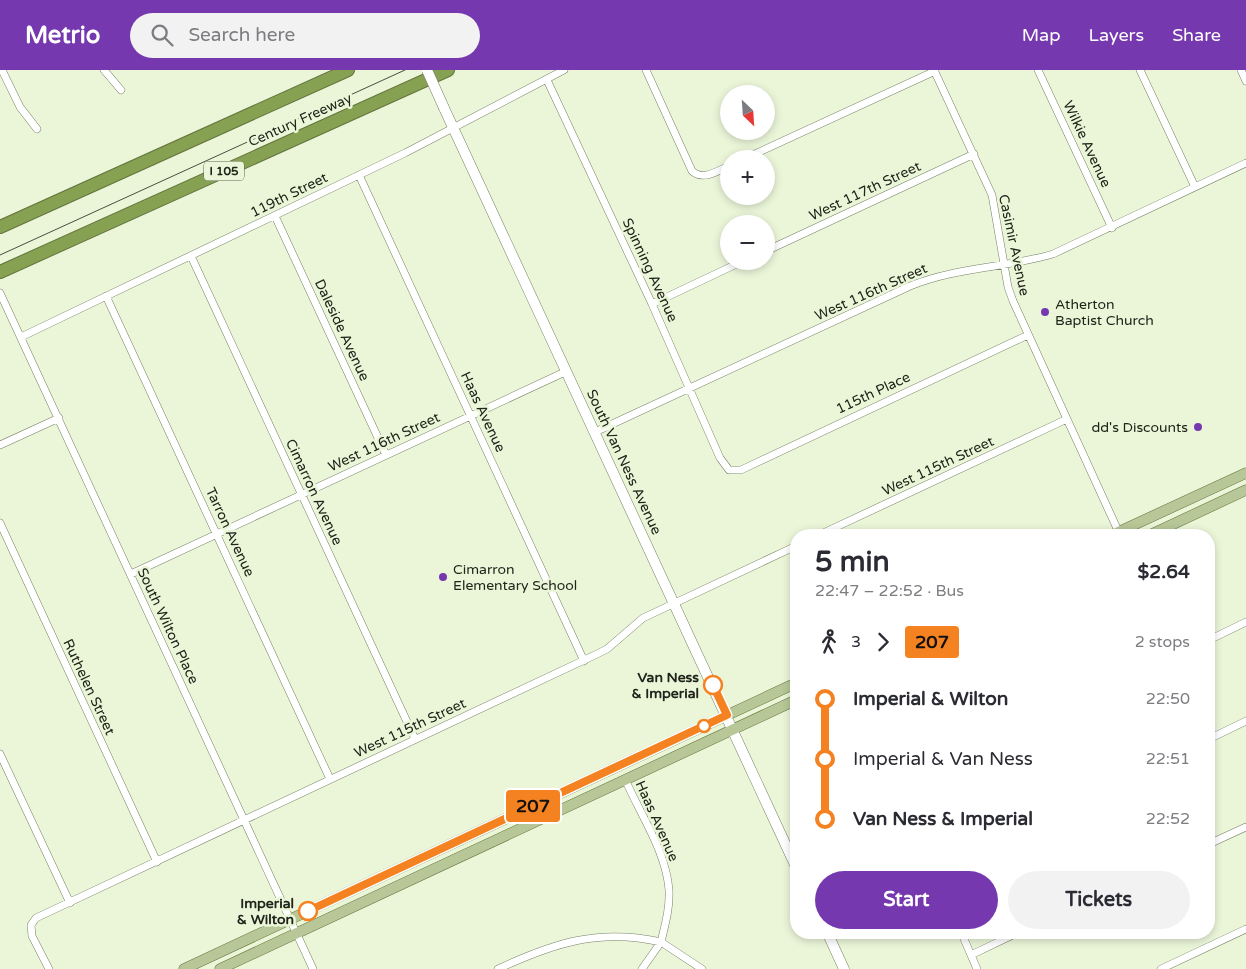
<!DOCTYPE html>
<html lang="en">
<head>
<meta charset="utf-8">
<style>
  body { margin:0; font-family:"Varela Round",sans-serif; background:#f2f2f3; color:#2b2b33; height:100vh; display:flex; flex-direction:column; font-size:19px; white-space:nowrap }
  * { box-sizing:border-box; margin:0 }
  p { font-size:16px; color:#7c7c81 }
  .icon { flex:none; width:28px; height:28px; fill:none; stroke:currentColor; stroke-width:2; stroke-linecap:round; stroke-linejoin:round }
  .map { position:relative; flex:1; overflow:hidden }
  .side { position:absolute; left:790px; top:459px; width:425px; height:410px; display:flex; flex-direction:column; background:#fff; border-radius:20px; box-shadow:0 2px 8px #0003 }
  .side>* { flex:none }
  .badge { padding:0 10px; border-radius:4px; font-size:18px; line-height:32px }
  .needle { width:32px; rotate:155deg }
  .controls { position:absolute; left:720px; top:15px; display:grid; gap:10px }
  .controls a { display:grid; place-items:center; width:55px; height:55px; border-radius:50%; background:#fff; box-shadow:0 2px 8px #0003; font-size:25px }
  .map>.badge { position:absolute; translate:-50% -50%; box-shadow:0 0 0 2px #fff }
  .legs { display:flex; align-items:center; gap:8px; height:55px; padding:0 25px; font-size:16px }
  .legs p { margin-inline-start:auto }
  .overview { display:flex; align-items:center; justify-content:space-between; height:85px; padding:0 25px }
  h1 { font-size:28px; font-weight:800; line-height:38px }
  .button { display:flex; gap:10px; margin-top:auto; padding:10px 25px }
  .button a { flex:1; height:58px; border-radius:30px; background:#7538ae; color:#fff; font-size:20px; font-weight:800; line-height:58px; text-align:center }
  .button a+a { background:#f2f2f3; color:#2b2b33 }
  ul { padding:0 25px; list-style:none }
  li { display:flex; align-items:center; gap:18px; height:60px; font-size:19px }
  li i { display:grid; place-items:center; width:8px; height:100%; margin:0 6px; background:currentColor }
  li i::after { content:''; width:12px; height:12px; margin:-6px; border:4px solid; border-radius:50%; background:#fff }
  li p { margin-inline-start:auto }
  li:first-child i { background:linear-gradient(#0000 50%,currentColor 0) }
  li:last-child i { background:linear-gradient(currentColor 50%,#0000 0) }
  header { display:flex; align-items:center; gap:30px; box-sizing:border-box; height:70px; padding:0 25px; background:#7538ae; color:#fff }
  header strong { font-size:24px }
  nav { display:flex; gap:28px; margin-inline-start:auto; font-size:18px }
  .search { width:350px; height:45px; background:#f2f2f3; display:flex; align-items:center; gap:12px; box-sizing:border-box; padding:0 18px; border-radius:28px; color:#7c7c81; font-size:19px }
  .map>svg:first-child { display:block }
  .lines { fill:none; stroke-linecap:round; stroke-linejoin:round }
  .minor-casing { stroke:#768066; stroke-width:8 }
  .secondary-casing { stroke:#768066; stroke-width:11 }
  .primary-casing { stroke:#63753e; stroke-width:11 }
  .motorway-casing { stroke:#63753e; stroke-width:14 }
  .minor { stroke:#fff; stroke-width:7 }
  .secondary { stroke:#fff; stroke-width:10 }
  .primary { stroke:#b7c797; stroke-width:10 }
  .motorway { stroke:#87a152; stroke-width:12 }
  .tram { stroke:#494e40; stroke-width:1 }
  .secondary-bridge-casing { stroke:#768066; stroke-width:11; stroke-linecap:butt }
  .secondary-bridge { stroke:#fff; stroke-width:10 }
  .line-1-casing { stroke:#fff; stroke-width:11 }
  .line-1 { stroke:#f58220; stroke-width:8 }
  .poi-dot { fill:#7538ae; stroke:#ebf6d9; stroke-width:2 }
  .stop-1-dot { fill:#fff; stroke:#f58220; stroke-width:2.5 }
  .labels { text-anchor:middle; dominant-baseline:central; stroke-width:5; stroke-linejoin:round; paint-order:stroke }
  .shield { fill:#ebf6d9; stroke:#5d6353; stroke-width:1 }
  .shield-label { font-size:12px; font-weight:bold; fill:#20241a }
  .street-label { font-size:14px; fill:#20241a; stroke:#ebf6d9 }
  .poi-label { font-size:14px; fill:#20241a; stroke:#ebf6d9; text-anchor:start }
  .stop-label { font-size:14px; font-weight:bold; fill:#20241a; stroke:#ebf6d9; text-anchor:end }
</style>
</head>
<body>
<header>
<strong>Metrio</strong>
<div class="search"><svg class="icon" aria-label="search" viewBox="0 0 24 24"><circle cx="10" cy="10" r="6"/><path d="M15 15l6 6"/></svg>Search here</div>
<nav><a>Map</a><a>Layers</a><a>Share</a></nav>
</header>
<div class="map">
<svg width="1246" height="899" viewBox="0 0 1246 899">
  <rect width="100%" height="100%" fill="#ebf6d9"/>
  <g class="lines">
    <!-- minor casing -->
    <g class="minor-casing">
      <path id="minor" d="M 2,0 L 20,37 L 37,59
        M 104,0 L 121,20
        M 646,0 L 692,101 C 703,111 717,101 729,96
        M 934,0 L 992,125 L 1008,217 L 1013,231 L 1120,465
        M 1038,0 L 1112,158
        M 1140,0 L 1195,117
        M 1241,0 L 1246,11
        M 547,10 L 652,234 L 720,388 L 729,400 L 741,400 L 1028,265
        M 744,89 L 935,1
        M 359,105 L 584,591
        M 275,146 L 386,385
        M 766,181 L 974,84
        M 191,186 L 415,669
        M 0,223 L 313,899
        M 106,226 L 330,709
        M 652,234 L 743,191
        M 21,267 L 405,83 L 564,0
        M 595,362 L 910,216 C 956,197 1006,198 1053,184 L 1246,93
        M 0,375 L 59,348
        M 0,453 L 157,792
        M 819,465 L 1067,349
        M 131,504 L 567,301
        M 1209,570 L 1246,552
        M 1209,669 L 1246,651
        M 0,684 L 70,833
        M 625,709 C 640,744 666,781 669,820 C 670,838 665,855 661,872 L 702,899
        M 1209,774 L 1246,757
        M 961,862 L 977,899
        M 971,885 L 1019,862
        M 49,899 L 32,866 L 31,855 L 36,848 L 597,584 L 607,579 L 643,548 L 796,476
        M 498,899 C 554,873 599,858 661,872 L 642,899
        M 1161,899 L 1246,859"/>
    </g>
    <!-- secondary casing -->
    <g class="secondary-casing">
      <path id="secondary" d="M 444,38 L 796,797
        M 827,862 L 844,899"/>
    </g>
    <!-- primary casing -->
    <g class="primary-casing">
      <path id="primary" d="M 1112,465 L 1246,403
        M 1150,465 L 1246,420
        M 184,899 L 796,613
        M 220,899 L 796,630"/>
    </g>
    <!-- motorway casing -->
    <g class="motorway-casing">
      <path id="motorway" d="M 0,157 L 348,0
        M 0,202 L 448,0"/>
    </g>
    <!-- minor -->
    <use href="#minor" class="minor"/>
    <!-- secondary -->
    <use href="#secondary" class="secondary"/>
    <!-- primary -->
    <use href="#primary" class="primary"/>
    <!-- motorway -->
    <use href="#motorway" class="motorway"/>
    <!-- tram -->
    <path class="tram" d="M 0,185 L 405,0"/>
    <!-- secondary-bridge casing -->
    <g class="secondary-bridge-casing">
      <path id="secondary-bridge" d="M 427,0 L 444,38"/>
    </g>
    <!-- secondary-bridge -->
    <use href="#secondary-bridge" class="secondary-bridge"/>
  </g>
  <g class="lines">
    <!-- line-1 casing -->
    <g class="line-1-casing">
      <path id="line-1" d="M 308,841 L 727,645 L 713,615"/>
    </g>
    <!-- line-1 -->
    <use href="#line-1" class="line-1"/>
  </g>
  <!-- markers -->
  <g class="poi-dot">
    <circle cx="1045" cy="242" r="5"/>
    <circle cx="1198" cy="357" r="5"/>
    <circle cx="443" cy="507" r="5"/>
  </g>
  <g class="stop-1-dot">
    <circle cx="713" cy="615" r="9"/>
    <circle cx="704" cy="656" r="6"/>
    <circle cx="308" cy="841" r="9"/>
  </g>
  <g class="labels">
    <!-- shield labels -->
    <rect class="shield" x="204" y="91.5" width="40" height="19" rx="4"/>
    <g class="shield-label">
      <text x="224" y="101">I 105</text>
    </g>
    <!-- street labels -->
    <g class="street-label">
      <text transform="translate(300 50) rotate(-24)">Century Freeway</text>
      <text transform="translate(1087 74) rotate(65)">Wilkie Avenue</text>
      <text transform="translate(865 121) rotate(-25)">West 117th Street</text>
      <text transform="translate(289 125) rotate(-26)">119th Street</text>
      <text transform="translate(1014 175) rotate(78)">Casimir Avenue</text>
      <text transform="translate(650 200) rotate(65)">Spinning Avenue</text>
      <text transform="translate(871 222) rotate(-24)">West 116th Street</text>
      <text transform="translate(342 260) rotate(65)">Daleside Avenue</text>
      <text transform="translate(873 323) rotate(-25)">115th Place</text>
      <text transform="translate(483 342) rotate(65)">Haas Avenue</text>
      <text transform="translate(384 372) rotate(-25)">West 116th Street</text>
      <text transform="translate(624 392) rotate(65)">South Van Ness Avenue</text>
      <text transform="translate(938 396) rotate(-25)">West 115th Street</text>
      <text transform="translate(314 422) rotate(65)">Cimarron Avenue</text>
      <text transform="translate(230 462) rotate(65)">Tarron Avenue</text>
      <text transform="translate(168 556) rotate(65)">South Wilton Place</text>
      <text transform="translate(89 617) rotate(65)">Ruthelen Street</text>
      <text transform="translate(410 658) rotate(-25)">West 115th Street</text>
      <text transform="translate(657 751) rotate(66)">Haas Avenue</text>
    </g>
    <!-- poi labels -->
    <g class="poi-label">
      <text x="1055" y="234">Atherton<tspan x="1055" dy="16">Baptist Church</tspan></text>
      <text x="1188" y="357" text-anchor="end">dd's Discounts</text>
      <text x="453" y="499">Cimarron<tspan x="453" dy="16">Elementary School</tspan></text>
    </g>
    <!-- stop labels -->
    <g class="stop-label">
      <text x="699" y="607">Van Ness<tspan x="699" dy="16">&amp; Imperial</tspan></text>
      <text x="294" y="833">Imperial<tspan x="294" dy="16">&amp; Wilton</tspan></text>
    </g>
  </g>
</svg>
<div class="controls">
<a><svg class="needle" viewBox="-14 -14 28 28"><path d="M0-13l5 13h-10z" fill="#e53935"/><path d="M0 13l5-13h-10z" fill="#7c7c81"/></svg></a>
<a>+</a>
<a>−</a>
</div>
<b class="badge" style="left:533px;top:736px;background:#f58220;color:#111">207</b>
<section class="side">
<div class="overview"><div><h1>5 min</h1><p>22:47 – 22:52 · Bus</p></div><b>$2.64</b></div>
<div class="legs"><svg class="icon" aria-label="walk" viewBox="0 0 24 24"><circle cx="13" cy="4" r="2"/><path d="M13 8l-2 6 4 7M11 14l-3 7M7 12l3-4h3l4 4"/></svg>3<svg class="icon" aria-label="forward" viewBox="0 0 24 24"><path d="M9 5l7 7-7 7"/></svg><b class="badge" style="background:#f58220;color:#111">207</b><p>2 stops</p></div>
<ul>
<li><i style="color:#f58220"></i><b>Imperial &amp; Wilton</b><p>22:50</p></li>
<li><i style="color:#f58220"></i><span>Imperial &amp; Van Ness</span><p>22:51</p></li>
<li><i style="color:#f58220"></i><b>Van Ness &amp; Imperial</b><p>22:52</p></li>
</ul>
<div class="button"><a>Start</a><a>Tickets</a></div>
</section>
</div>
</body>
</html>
